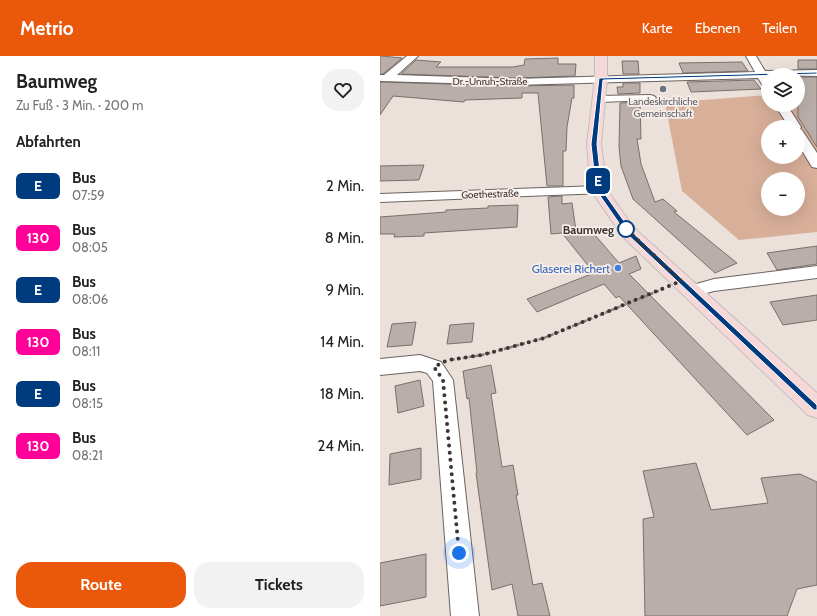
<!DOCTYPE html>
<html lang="de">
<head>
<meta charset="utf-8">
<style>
  body { margin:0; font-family:Cabin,sans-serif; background:#f2f2f2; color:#222; height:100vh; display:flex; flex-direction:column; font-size:15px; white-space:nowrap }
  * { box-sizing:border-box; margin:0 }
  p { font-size:13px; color:#767676 }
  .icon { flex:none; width:22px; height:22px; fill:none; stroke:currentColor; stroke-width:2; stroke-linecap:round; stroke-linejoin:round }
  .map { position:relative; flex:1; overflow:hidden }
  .side { display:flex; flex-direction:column; background:#fff; width:380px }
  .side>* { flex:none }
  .badge { padding:0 8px; border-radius:6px; font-size:14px; line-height:26px }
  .buttons { position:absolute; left:381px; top:12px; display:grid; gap:8px }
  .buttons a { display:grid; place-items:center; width:44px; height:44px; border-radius:50%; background:#fff; box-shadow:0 4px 16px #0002; font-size:20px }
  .you { position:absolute; width:20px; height:20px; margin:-10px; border:3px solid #fff; border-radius:50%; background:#1a73e8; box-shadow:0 0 0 6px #1a73e833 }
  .map>.badge { position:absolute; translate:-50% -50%; box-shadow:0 0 0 2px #fff }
  h2 { padding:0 16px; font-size:15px; line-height:36px }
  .round { display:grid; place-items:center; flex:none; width:42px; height:42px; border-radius:16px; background:#f2f2f2 }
  .overview { display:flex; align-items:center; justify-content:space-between; height:68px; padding:0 16px }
  h1 { font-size:19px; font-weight:700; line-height:30px }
  .cta { display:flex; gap:8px; margin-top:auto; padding:8px 16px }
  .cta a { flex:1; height:46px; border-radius:16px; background:#ea580c; color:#fff; font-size:16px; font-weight:700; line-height:46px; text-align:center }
  .cta a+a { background:#f2f2f2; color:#222 }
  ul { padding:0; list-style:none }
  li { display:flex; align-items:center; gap:12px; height:52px; padding:0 16px }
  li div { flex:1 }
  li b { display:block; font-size:15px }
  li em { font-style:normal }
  li .badge { min-width:44px; font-weight:700; text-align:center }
  header { display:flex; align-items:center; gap:24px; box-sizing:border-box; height:56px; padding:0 20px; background:#ea580c; color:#fff }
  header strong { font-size:19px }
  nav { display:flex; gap:22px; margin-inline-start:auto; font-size:14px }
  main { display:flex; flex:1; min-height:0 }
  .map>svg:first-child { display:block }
  .green { fill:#d8af99; fill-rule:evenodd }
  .building { fill:#baaeaa; stroke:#7a6f6b }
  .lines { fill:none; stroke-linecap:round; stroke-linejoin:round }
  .minor-casing { stroke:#6d635e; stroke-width:2 }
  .major-casing { stroke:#c0bfbe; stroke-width:2 }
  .path { stroke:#8a837f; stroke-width:2.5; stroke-dasharray:4 2; stroke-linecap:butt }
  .minor { fill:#fff; fill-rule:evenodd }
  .major { fill:#f7d8d8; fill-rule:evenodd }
  .line { fill:#003b80; stroke:#fff }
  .walk { stroke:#3b3735; stroke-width:4; stroke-dasharray:0 7.2 }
  .worship-dot { fill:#6b7280; stroke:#f8ede7; stroke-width:1.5 }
  .stop-dot { fill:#fff; stroke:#003b80; stroke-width:2 }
  .shop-dot { fill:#3f7fe0; stroke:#f8ede7; stroke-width:1.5 }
  .labels { text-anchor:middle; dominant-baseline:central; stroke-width:3.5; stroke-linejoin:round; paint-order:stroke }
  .far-street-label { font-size:10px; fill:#3b3735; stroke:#f8ede7 }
  .far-worship-label { font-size:10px; fill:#5b616d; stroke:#f8ede7 }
  .stop-label { font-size:12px; font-weight:bold; fill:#3b3735; stroke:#f8ede7; text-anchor:end }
  .shop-label { font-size:12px; fill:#366cbe; stroke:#f8ede7; text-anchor:end }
</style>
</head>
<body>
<header>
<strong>Metrio</strong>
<nav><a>Karte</a><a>Ebenen</a><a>Teilen</a></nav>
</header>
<main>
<section class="side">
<div class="overview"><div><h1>Baumweg</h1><p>Zu Fuß · 3 Min. · 200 m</p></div><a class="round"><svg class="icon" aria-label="heart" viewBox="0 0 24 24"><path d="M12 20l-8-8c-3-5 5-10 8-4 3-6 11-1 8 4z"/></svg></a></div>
<h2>Abfahrten</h2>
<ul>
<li><span class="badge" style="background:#003b80;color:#fff">E</span><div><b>Bus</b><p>07:59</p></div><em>2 Min.</em></li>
<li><span class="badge" style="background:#f09;color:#fff">130</span><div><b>Bus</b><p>08:05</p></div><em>8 Min.</em></li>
<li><span class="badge" style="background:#003b80;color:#fff">E</span><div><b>Bus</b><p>08:06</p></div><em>9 Min.</em></li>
<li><span class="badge" style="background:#f09;color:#fff">130</span><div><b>Bus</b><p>08:11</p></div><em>14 Min.</em></li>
<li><span class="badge" style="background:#003b80;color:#fff">E</span><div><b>Bus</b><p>08:15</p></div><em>18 Min.</em></li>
<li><span class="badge" style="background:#f09;color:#fff">130</span><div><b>Bus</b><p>08:21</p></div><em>24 Min.</em></li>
</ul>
<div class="cta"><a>Route</a><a>Tickets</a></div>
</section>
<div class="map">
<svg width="437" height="560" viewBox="0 0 437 560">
  <rect width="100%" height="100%" fill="#ebe0da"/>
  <!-- green -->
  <path class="green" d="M 437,37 L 437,176 L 359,184 L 302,135 L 285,47 L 388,39 L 388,49 L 418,49 ZM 388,71 L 418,71 L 418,101 L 388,101 ZM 388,123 L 418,123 L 418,153 L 388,153 Z"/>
  <!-- building -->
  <path class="building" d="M 0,0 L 1,0 L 22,2 L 3,18 L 0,18 Z
    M 178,2 L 178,8 L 196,8 L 195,20 L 135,22 L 21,18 L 36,4 L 61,6 L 56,11 L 133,11 L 144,9 L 145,3 Z
    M 418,4 L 437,4 L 437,13 L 418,13 Z
    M 242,5 L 258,5 L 259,18 L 243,18 Z
    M 362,6 L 368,15 L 303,17 L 299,7 Z
    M 418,21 L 437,21 L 437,91 L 418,61 Z
    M 374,24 L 381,33 L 311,36 L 307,26 Z
    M 0,26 L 135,30 L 194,29 L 194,42 L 192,42 L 187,71 L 186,95 L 183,95 L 183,130 L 167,130 L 158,37 L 142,37 L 142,42 L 85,44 L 84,46 L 13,40 L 0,59 Z
    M 243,27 L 260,27 L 260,37 L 238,38 L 237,31 L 243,31 Z
    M 260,46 L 261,83 L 257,83 L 261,108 L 275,146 L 283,143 L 297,155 L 294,156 L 357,207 L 335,217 L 253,143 L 241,110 L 239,91 L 240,47 Z
    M 44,109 L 39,124 L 0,125 L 0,110 Z
    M 182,140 L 182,148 L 192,147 L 196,175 L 208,171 L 239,207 L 256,200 L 261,213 L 249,218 L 394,364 L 367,379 L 239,240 L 236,242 L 224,228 L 157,256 L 147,243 L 214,217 L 182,177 L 171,178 L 168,141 Z
    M 138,149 L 137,171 L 44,177 L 44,180 L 14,181 L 15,178 L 0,178 L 0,161 L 66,156 L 66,154 L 108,152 L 108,150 Z
    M 437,190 L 437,208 L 397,214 L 387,197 Z
    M 437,239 L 437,264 L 403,269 L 390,246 Z
    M 36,266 L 32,289 L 7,291 L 12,268 Z
    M 94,267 L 92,286 L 67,288 L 70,269 Z
    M 111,309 L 116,337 L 111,338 L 122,411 L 133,409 L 138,439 L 136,439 L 153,529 L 162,527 L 170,560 L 138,560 L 132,528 L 112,534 L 96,417 L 97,417 L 89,342 L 87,343 L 83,315 Z
    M 40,324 L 44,350 L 18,357 L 15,330 Z
    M 41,392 L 41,423 L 9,429 L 10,398 Z
    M 316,407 L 331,454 L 388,447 L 381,422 L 420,418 L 437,426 L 437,529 L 417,533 L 407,560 L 265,560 L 263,463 L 274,461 L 263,415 Z
    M 46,498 L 46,541 L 0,550 L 0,507 Z"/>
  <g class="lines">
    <!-- minor casing -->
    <g class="minor-casing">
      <path id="minor" d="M 27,0 L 38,0 L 17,19 L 135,23 L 375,16 L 366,0 L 376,0 L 385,15 L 437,14 L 437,20 L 388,19 L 387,31 L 383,30 L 378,22 L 135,29 L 0,25 L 0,19 L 4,19 Z
        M 270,39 L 274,40 L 276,42 L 274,44 L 219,46 L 215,45 L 213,43 L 215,41 L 219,40 Z
        M 395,49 L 407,49 L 421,71 L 419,74 L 422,74 L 437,97 L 437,112 L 432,111 L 418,88 L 418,71 L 409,71 Z
        M 219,130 L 224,131 L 226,134 L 224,137 L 0,146 L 0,138 Z
        M 437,210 L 437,222 L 334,235 L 312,241 L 306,239 L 303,235 L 306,231 L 334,223 Z
        M 40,299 L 61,306 L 73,324 L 99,560 L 71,560 L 53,325 L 47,317 L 40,315 L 0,319 L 0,303 Z"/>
    </g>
    <!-- major casing -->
    <g class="major-casing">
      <path id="major" d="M 215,0 L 227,0 L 227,23 L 221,88 L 227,134 L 254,172 L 437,337 L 437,362 L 428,359 L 242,180 L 211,134 L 207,88 L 215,23 Z"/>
    </g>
    <!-- path -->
    <path class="path" d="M 71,304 L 102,299 L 164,282 L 283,233"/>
    <!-- minor -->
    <use href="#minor" class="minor"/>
    <!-- major -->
    <use href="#major" class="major"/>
  </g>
  <!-- line -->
  <path class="line" d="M 437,16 L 437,18 L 223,24 L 217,88 L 222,134 L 251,175 L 437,349 L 437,354 L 434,354 L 246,177 L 216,134 L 211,88 L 219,22 Z"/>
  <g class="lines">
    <!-- walk -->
    <path class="walk" d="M 79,497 L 63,324 L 54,311 L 68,304 L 102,299 L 164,282 L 301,225 L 246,173"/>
  </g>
  <!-- markers -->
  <circle class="worship-dot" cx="283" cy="33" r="4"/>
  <circle class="stop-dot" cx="246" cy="173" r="8"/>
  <circle class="shop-dot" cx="238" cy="212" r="4"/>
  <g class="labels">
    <!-- far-street labels -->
    <g class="far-street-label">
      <text x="110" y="25">Dr.-Unruh-Straße</text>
      <text transform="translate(110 138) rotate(-2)">Goethestraße</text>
    </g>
    <!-- far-worship labels -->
    <g class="far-worship-label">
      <text x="283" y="45">Landeskirchliche<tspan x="283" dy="12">Gemeinschaft</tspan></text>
    </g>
    <!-- stop labels -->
    <g class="stop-label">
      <text x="234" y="173">Baumweg</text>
    </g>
    <!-- shop labels -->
    <g class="shop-label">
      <text x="230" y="212">Glaserei Richert</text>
    </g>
  </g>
</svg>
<div class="buttons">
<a><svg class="icon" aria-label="layers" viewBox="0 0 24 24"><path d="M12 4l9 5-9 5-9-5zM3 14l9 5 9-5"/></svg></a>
<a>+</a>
<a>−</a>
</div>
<div class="you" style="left:79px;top:497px"></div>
<b class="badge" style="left:218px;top:125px;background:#003b80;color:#fff">E</b>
</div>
</main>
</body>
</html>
